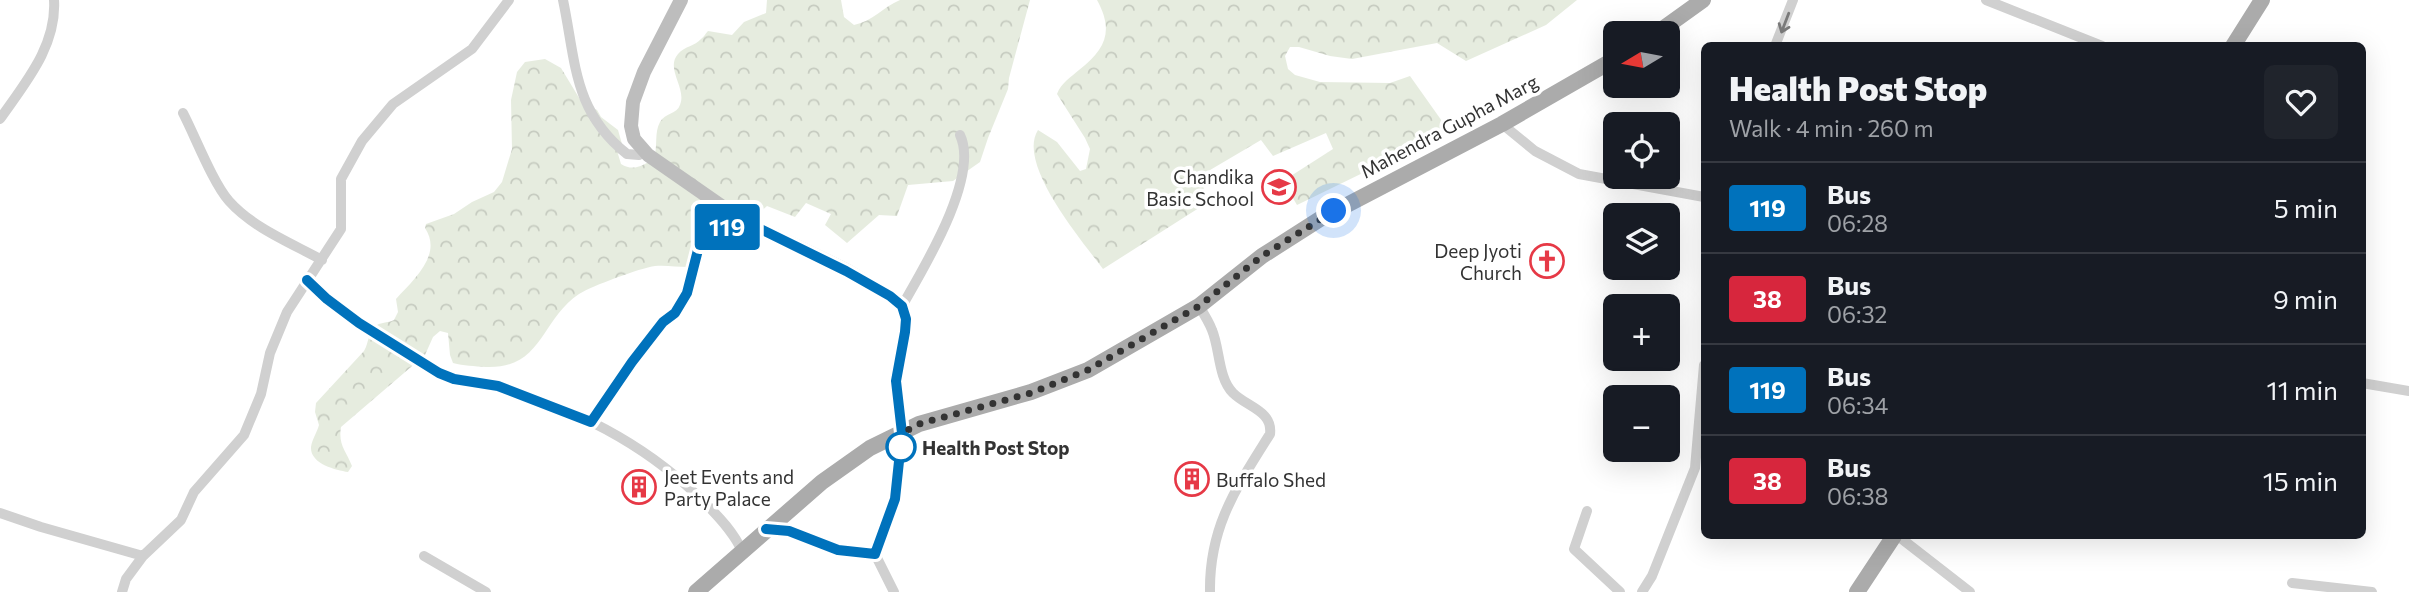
<!DOCTYPE html>
<html lang="en">
<head>
<meta charset="utf-8">
<style>
  body { margin:0; font-family:Commissioner,sans-serif; background:#20242c; color:#f1f3f6; height:100vh; display:flex; flex-direction:column; font-size:26px; white-space:nowrap }
  * { box-sizing:border-box; margin:0 }
  p { font-size:23px; color:#9ea1a6 }
  .icon { flex:none; width:38px; height:38px; fill:none; stroke:currentColor; stroke-width:2; stroke-linecap:round; stroke-linejoin:round }
  .map { position:relative; flex:1; overflow:hidden }
  .side { position:absolute; left:1701px; top:42px; width:665px; height:497px; display:flex; flex-direction:column; background:#171b24; border-radius:10px; box-shadow:0 7px 28px #0002 }
  .side>* { flex:none }
  .badge { padding:0 14px; border-radius:5px; font-size:24px; line-height:46px }
  .needle { width:46px; rotate:260deg }
  .controls { position:absolute; left:1603px; top:21px; display:grid; gap:14px }
  .controls a { display:grid; place-items:center; width:77px; height:77px; border-radius:10px; background:#171b24; box-shadow:0 7px 28px #0002; font-size:35px }
  .you { position:absolute; width:35px; height:35px; margin:-18px; border:5px solid #fff; border-radius:50%; background:#1a73e8; box-shadow:0 0 0 10px #1a73e833 }
  .map>.badge { position:absolute; translate:-50% -50%; box-shadow:0 0 0 4px #fff }
  .round { display:grid; place-items:center; flex:none; width:74px; height:74px; border-radius:10px; background:#20242c }
  .headline { display:flex; align-items:center; justify-content:space-between; height:119px; padding:0 28px }
  h1 { font-size:33px; font-weight:800; line-height:52px }
  ul { padding:0; list-style:none }
  li { display:flex; align-items:center; gap:21px; height:91px; padding:0 28px; border-top:2px solid #363941 }
  li div { flex:1 }
  li b { display:block; font-size:26px }
  li em { font-style:normal }
  li .badge { min-width:77px; font-weight:700; text-align:center }
  .map>svg:first-child { display:block }
  .forest { fill:url(#forest-crowns) }
  .lines { fill:none; stroke-linecap:round; stroke-linejoin:round }
  .minor { stroke:#d0d0d0; stroke-width:10 }
  .secondary { stroke:#bdbdbd; stroke-width:14 }
  .primary { stroke:#ababab; stroke-width:16 }
  .oneway { stroke:#7a7a7a }
  .line-casing { stroke:#fff; stroke-width:16 }
  .line { stroke:#0072bc; stroke-width:10 }
  .walk { stroke:#333; stroke-width:7; stroke-dasharray:0 12.6 }
  .stop-dot { fill:#fff; stroke:#0072bc; stroke-width:3.5 }
  .labels { text-anchor:middle; dominant-baseline:central; stroke-width:7; stroke-linejoin:round; paint-order:stroke }
  .street-label { font-size:19px; fill:#333; stroke:#fff }
  .poi-label { font-size:19px; fill:#333; stroke:#fff; text-anchor:end }
  .stop-label { font-size:19px; font-weight:bold; fill:#333; stroke:#fff; text-anchor:start }
</style>
</head>
<body>
<div class="map">
<svg width="2409" height="592" viewBox="0 0 2409 592">
  <defs>
    <pattern id="forest-crowns" width="20" height="18" patternUnits="userSpaceOnUse" patternTransform="scale(1.75)"><rect width="20" height="18" fill="#e6ecdf"/><path d="M2 6a3 3 0 1 1 6 0M12 15a3 3 0 1 1 6 0" fill="none" stroke="#c6cbc0"/></pattern>
  </defs>
  <rect width="100%" height="100%" fill="#fff"/>
  <!-- forest -->
  <path class="forest" d="M 767,0 L 841,0 L 844,17 L 854,25 C 873,21 883,7 900,0 L 1030,0 L 1009,78 L 1008,89 L 988,138 L 980,162 L 953,181 L 908,185 L 897,216 L 879,215 L 847,243 L 825,225 L 831,214 L 806,203 L 795,217 L 767,206 L 729,240 L 713,239 L 688,267 C 677,267 666,265 655,266 C 640,268 592,286 579,294 C 540,320 543,369 486,367 C 474,366 464,366 453,363 L 450,355 L 448,333 L 440,331 L 433,337 L 425,355 L 341,427 C 338,445 346,451 352,466 L 348,472 C 336,470 310,464 311,447 C 312,440 317,432 319,425 L 315,412 L 316,403 L 364,351 C 369,343 368,330 377,325 C 382,322 388,323 394,320 L 398,312 L 396,299 C 413,280 443,255 425,228 L 426,224 L 454,214 L 472,202 L 494,192 L 502,182 L 512,149 L 511,100 L 517,72 L 525,62 L 545,59 L 561,68 L 581,101 L 597,110 L 601,117 L 618,130 L 622,144 L 618,154 L 621,164 C 634,172 643,165 654,159 C 658,146 654,133 660,122 C 665,113 677,114 680,105 C 687,88 665,69 678,54 C 685,46 695,46 701,39 C 704,37 705,34 708,31 L 732,35 L 744,22 L 766,13 Z
    M 1097,0 L 1577,0 L 1546,25 L 1466,61 L 1437,43 L 1352,59 L 1330,56 L 1299,47 L 1290,47 L 1285,56 L 1288,69 L 1295,75 L 1320,82 L 1390,83 L 1410,76 L 1449,131 L 1297,205 L 1283,181 L 1333,149 L 1326,133 L 1273,156 L 1261,140 L 1205,173 L 1202,206 L 1103,269 C 1083,242 1016,164 1038,130 L 1057,142 L 1080,171 L 1086,169 L 1090,149 L 1085,138 L 1057,94 C 1061,83 1071,77 1079,70 C 1106,49 1114,31 1097,0 Z"/>
  <g class="lines">
    <!-- minor -->
    <path class="minor" d="M 563,0 C 576,62 573,111 627,154 L 639,155 L 641,149
      M 1986,0 L 2102,46
      M 1775,46 L 1793,0
      M 183,113 C 195,136 213,183 229,201 C 253,228 291,243 322,260
      M 0,119 C 25,83 57,46 54,0
      M 1502,124 L 1535,151 L 1579,174 L 1704,197
      M 307,280 C 334,309 368,329 401,350 C 415,358 428,369 443,375 C 461,382 481,381 500,387 C 577,409 650,447 706,504 C 720,518 734,533 742,551
      M 902,306 C 923,269 980,177 960,135
      M 1199,306 C 1204,314 1209,322 1212,330 C 1220,349 1218,378 1233,393 C 1247,407 1273,411 1270,434 C 1237,487 1209,526 1210,592
      M 2362,383 L 2409,391
      M 591,422 L 633,362 L 663,322 L 675,313 L 687,293 L 699,246 L 707,239 L 740,219
      M 1587,511 L 1574,549 L 1620,592
      M 0,513 L 41,527 L 143,556
      M 766,529 L 789,531 L 838,550 L 875,554
      M 1898,536 L 1970,592
      M 424,556 L 486,592
      M 2292,583 L 2372,592
      M 122,592 L 126,579 L 143,556 L 181,520 L 194,492 L 244,435 L 261,394 L 270,353 L 287,312 L 341,229 L 341,179 L 362,141 L 393,104 L 472,49 L 509,0
      M 894,592 L 875,554 L 895,499 L 902,433
      M 1642,592 L 1652,576 L 1695,468 L 1704,365"/>
    <!-- secondary -->
    <path class="secondary" d="M 681,0 L 644,72 L 633,102 L 631,126 L 634,139 L 648,155 L 740,219 L 846,270 L 890,296 L 902,306 L 906,319 L 905,332 L 896,381 L 902,433"/>
    <!-- primary -->
    <path class="primary" d="M 1657,33 L 1703,0
      M 2233,46 L 2262,0
      M 696,592 L 822,482 L 870,448 L 919,424 L 1031,392 L 1088,370 L 1199,306 L 1262,256 L 1320,219 L 1502,124 L 1615,59
      M 1857,592 L 1894,536"/>
  </g>
  <!-- one-way arrows -->
  <defs><path id="oneway-shaft" d="M-6 0H5M1.5-3L5.5 0L1.5 3" fill="none" stroke-width="1.6" stroke-linecap="round" stroke-linejoin="round" transform="scale(1.75)"/></defs>
  <use class="oneway" href="#oneway-shaft" transform="translate(1785 23) rotate(111)"/>
  <g class="lines">
    <!-- line casing -->
    <g class="line-casing">
      <path id="line" d="M 307,280 L 327,299 L 359,323 L 439,373 L 454,379 L 498,386 L 591,422 L 632,362 L 663,322 L 675,313 L 687,293 L 699,246 L 706,239 L 740,219 L 846,271 L 890,296 L 902,306 L 906,319 L 905,332 L 896,381 L 902,433 L 895,499 L 875,554 L 838,550 L 789,531 L 766,529"/>
    </g>
    <!-- line -->
    <use href="#line" class="line"/>
    <!-- walk -->
    <path class="walk" d="M 901,447 L 900,455 L 902,433 L 919,424 L 1031,393 L 1088,370 L 1199,306 L 1262,256 L 1334,211"/>
  </g>
  <!-- icons -->
  <defs>
    <g id="school-ring" transform="scale(1.75)"><circle r="9.5" fill="#fff" stroke="#e63946" stroke-width="1.5"/><path d="M0-5L7-2L0 1L-7-2ZM-4 1L0 2.5L4 1V4Q0 6-4 4Z" fill="#e63946"/></g>
    <g id="church-ring" transform="scale(1.75)"><circle r="9.5" fill="#fff" stroke="#e63946" stroke-width="1.5"/><path d="M-1.2-6h2.4v3.5h3.3v2.4h-3.3V6h-2.4V-.1h-3.3v-2.4h3.3Z" fill="#e63946"/></g>
    <g id="building-ring" transform="scale(1.75)"><circle r="9.5" fill="#fff" stroke="#e63946" stroke-width="1.5"/><path d="M-4-6H4V6H1V3H-1V6H-4ZM-2.5-4.3h1.7v1.8h-1.7ZM.8-4.3h1.7v1.8H.8ZM-2.5-1h1.7V.8h-1.7ZM.8-1h1.7V.8H.8Z" fill="#e63946"/></g>
  </defs>
  <g fill-rule="evenodd">
    <use href="#school-ring" x="1279" y="187"/>
    <use href="#church-ring" x="1547" y="261"/>
    <use href="#building-ring" x="1192" y="479"/>
    <use href="#building-ring" x="639" y="487"/>
  </g>
  <!-- markers -->
  <circle class="stop-dot" cx="901" cy="447" r="14"/>
  <g class="labels">
    <!-- street labels -->
    <g class="street-label">
      <text transform="translate(1449 126) rotate(-28)">Mahendra Gupha Marg</text>
    </g>
    <!-- poi labels -->
    <g class="poi-label">
      <text x="1254" y="176">Chandika<tspan x="1254" dy="22">Basic School</tspan></text>
      <text x="1522" y="250">Deep Jyoti<tspan x="1522" dy="22">Church</tspan></text>
      <text x="664" y="476" text-anchor="start">Jeet Events and<tspan x="664" dy="22">Party Palace</tspan></text>
      <text x="1216" y="479" text-anchor="start">Buffalo Shed</text>
    </g>
    <!-- stop labels -->
    <g class="stop-label">
      <text x="922" y="447">Health Post Stop</text>
    </g>
  </g>
</svg>
<div class="controls">
<a><svg class="needle" viewBox="-14 -14 28 28"><path d="M0-13l5 13h-10z" fill="#e53935"/><path d="M0 13l5-13h-10z" fill="#9ea1a6"/></svg></a>
<a><svg class="icon" aria-label="locate" viewBox="0 0 24 24"><circle cx="12" cy="12" r="6"/><path d="M12 2v4M12 18v4M2 12h4M18 12h4"/></svg></a>
<a><svg class="icon" aria-label="layers" viewBox="0 0 24 24"><path d="M12 4l9 5-9 5-9-5zM3 14l9 5 9-5"/></svg></a>
<a>+</a>
<a>−</a>
</div>
<div class="you" style="left:1334px;top:211px"></div>
<b class="badge" style="left:727px;top:227px;background:#0072bc;color:#fff">119</b>
<section class="side">
<div class="headline"><div><h1>Health Post Stop</h1><p>Walk · 4 min · 260 m</p></div><a class="round"><svg class="icon" aria-label="heart" viewBox="0 0 24 24"><path d="M12 20l-8-8c-3-5 5-10 8-4 3-6 11-1 8 4z"/></svg></a></div>
<ul>
<li><span class="badge" style="background:#0072bc;color:#fff">119</span><div><b>Bus</b><p>06:28</p></div><em>5 min</em></li>
<li><span class="badge" style="background:#d7263d;color:#fff">38</span><div><b>Bus</b><p>06:32</p></div><em>9 min</em></li>
<li><span class="badge" style="background:#0072bc;color:#fff">119</span><div><b>Bus</b><p>06:34</p></div><em>11 min</em></li>
<li><span class="badge" style="background:#d7263d;color:#fff">38</span><div><b>Bus</b><p>06:38</p></div><em>15 min</em></li>
</ul>
</section>
</div>
</body>
</html>
